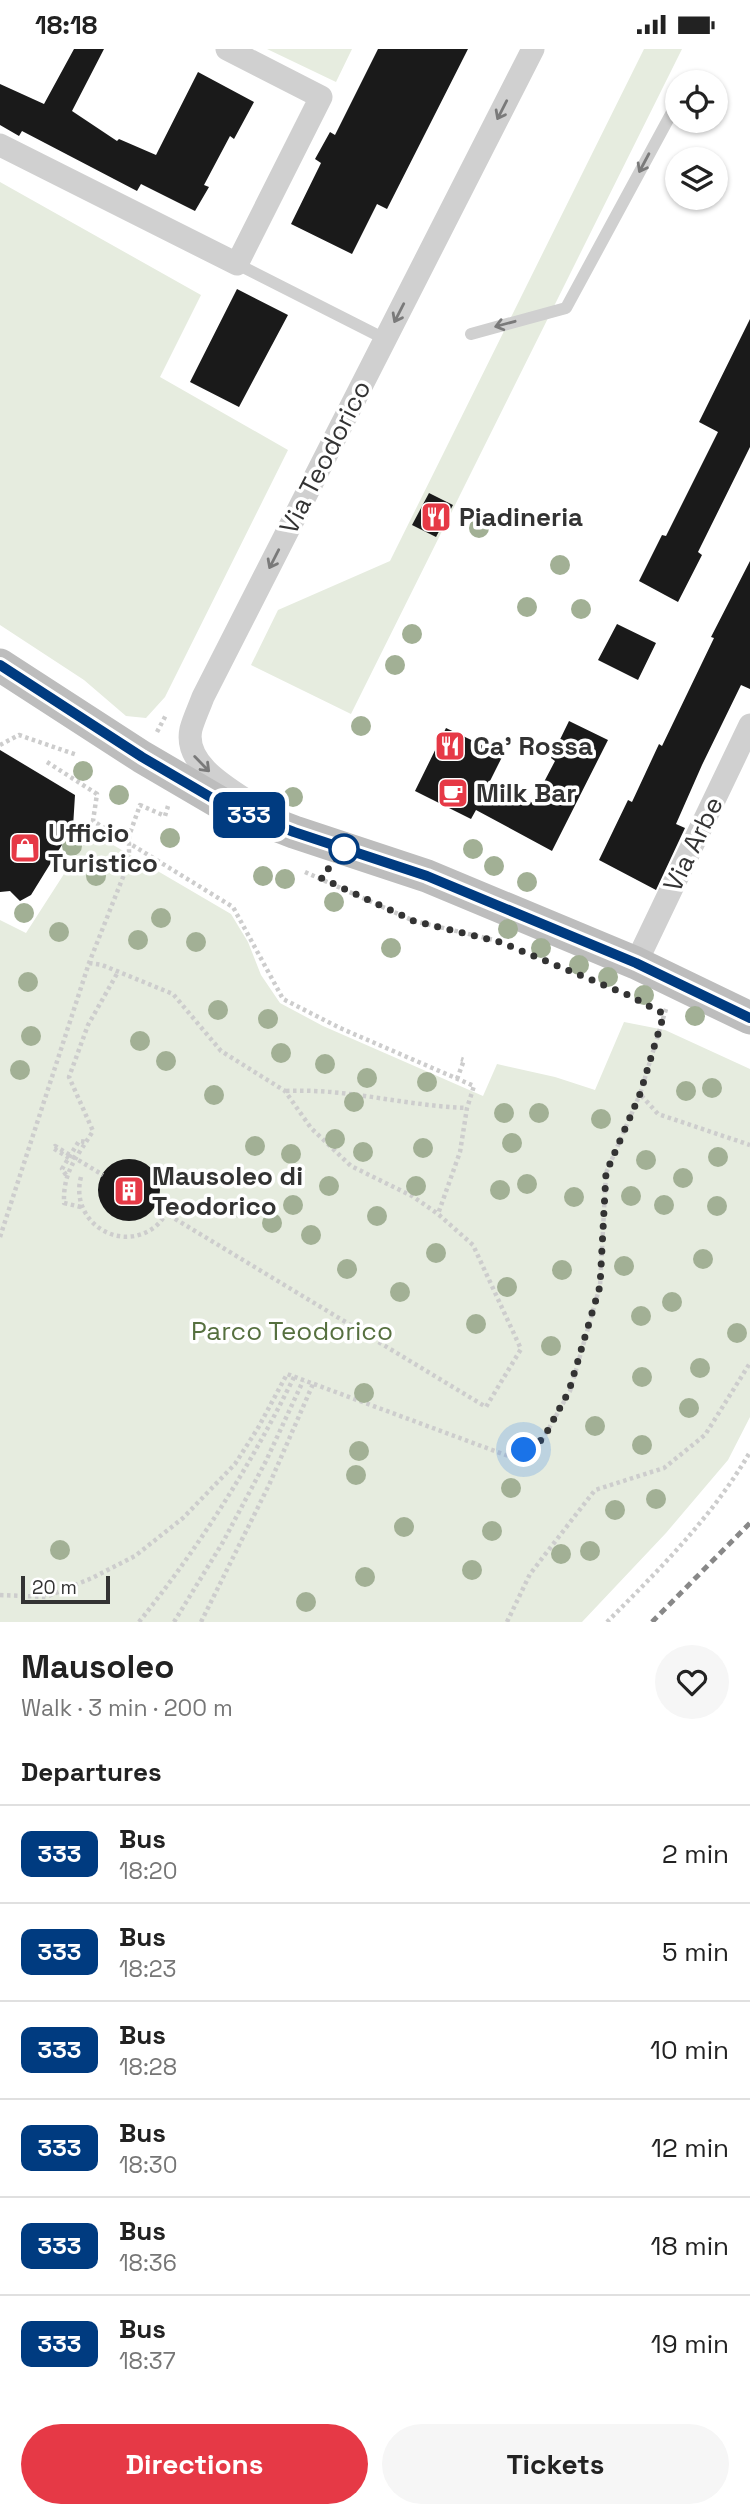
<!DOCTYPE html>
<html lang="en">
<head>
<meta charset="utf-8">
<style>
  body { margin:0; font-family:"Space Grotesk",sans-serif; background:#f6f6f6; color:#222; height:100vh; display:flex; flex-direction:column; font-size:26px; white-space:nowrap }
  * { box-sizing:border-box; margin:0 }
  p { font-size:23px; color:#767676 }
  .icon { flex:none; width:38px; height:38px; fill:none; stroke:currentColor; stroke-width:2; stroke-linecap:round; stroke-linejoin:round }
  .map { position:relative; height:1573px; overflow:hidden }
  .panel { display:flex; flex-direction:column; background:#fff; flex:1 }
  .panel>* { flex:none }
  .badge { padding:0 14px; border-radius:10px; font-size:24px; line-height:46px }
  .tools { position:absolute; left:665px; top:21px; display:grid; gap:14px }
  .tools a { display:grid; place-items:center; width:63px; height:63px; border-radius:50%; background:#fff; box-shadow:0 2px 5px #0004; font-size:35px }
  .scale { position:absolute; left:21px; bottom:18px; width:89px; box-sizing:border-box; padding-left:7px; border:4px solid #333; border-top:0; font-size:19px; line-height:24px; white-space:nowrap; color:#333; -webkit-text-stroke:5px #fff; paint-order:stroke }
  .you { position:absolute; width:35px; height:35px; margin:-18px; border:5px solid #fff; border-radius:50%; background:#1a73e8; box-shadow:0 0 0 10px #1a73e833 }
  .map>.badge { position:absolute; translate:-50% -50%; box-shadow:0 0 0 4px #fff }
  h2 { padding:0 21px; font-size:26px; line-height:63px }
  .round { display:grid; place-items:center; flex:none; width:74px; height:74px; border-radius:37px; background:#f6f6f6 }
  .headline { display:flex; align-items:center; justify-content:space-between; height:119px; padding:0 21px }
  h1 { font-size:33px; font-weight:700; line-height:52px }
  .button { display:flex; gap:14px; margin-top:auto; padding:14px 21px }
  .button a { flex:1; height:80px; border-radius:42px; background:#e63946; color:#fff; font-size:28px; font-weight:700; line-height:80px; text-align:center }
  .button a+a { background:#f6f6f6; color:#222 }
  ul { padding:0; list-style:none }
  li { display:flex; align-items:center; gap:21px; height:98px; padding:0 21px; border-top:2px solid #e0e0e0 }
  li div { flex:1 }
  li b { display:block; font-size:26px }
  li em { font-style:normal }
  li .badge { min-width:77px; font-weight:700; text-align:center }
  .status { display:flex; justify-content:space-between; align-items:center; height:49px; padding:0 35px; background:#fff; direction:ltr }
  .status svg { height:19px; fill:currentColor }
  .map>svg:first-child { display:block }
  .green { fill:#e6ecdf }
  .building { fill:#1a1a1a }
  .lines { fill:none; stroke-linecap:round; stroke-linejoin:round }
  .path { stroke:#cdcdcd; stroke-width:4.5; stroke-dasharray:3.5 3.5; stroke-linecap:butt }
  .lane { stroke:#d0d0d0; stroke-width:12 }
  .street { stroke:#d0d0d0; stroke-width:23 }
  .secondary { stroke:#bdbdbd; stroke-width:33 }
  .rail { stroke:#888; stroke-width:5; stroke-dasharray:7 5; stroke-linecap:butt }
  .tree { fill:#a2b095 }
  .oneway { stroke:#7a7a7a }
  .line-casing { stroke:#fff; stroke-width:16 }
  .line { stroke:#003b80; stroke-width:10 }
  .walk { stroke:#333; stroke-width:7; stroke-dasharray:0 12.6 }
  .stop-dot { fill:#fff; stroke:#003b80; stroke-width:3.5 }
  .labels { text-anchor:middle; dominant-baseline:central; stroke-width:7; stroke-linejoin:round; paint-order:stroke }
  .street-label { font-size:26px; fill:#333; stroke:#fff }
  .poi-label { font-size:26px; font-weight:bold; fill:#333; stroke:#fff; text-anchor:start }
  .park-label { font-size:26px; fill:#56703f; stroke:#fff }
</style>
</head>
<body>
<div class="status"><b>18:18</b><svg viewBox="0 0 49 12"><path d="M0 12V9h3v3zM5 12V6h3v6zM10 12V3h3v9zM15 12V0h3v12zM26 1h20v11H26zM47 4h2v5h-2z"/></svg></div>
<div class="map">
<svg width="750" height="1573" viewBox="0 0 750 1573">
  <rect width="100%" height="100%" fill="#fff"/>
  <!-- green -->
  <path class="green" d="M 267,0 L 352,0 L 336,33 Z
    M 644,0 L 682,0 L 351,665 L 251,616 L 278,561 L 390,512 Z
    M 0,133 L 201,246 L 160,328 L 288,401 L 165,648 L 146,669 L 126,667 L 84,631 L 0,576 Z
    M 91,783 L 231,865 L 248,893 L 261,926 L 280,954 L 323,977 L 483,1047 L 497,1015 L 555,1028 L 595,1041 L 624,973 L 665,981 L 750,1020 L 750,1368 L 728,1411 L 666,1484 L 582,1573 L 0,1573 L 0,871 L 26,884 Z"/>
  <!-- building -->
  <path class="building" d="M 74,0 L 104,0 L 72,62 L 117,92 L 119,90 L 156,106 L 198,23 L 254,53 L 234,90 L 230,87 L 204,136 L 209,138 L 195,162 L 141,135 L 137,142 L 22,82 L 19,87 L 0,76 L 0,35 L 44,55 Z
    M 378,0 L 468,0 L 387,160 L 377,155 L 352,205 L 291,175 L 321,114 L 315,110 L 330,83 L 335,86 Z
    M 237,240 L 288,266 L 239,358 L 190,333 Z
    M 750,270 L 750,398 L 698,503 L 702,506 L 678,553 L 639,532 L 662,486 L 666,487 L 718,383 L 699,373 Z
    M 429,444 L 453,456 L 436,488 L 412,476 Z
    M 750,512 L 750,640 L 741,636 L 702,716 L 676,775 L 685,779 L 656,841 L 599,811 L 628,751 L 632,753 L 659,695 L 662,697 L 714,589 L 711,588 Z
    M 617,575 L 656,594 L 638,631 L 598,611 Z
    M 569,672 L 608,691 L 552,802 L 476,761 L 471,770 L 415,742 L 446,679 L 503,706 L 490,732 L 533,754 L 555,712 L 551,709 Z
    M 0,701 L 75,746 L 73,778 L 31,846 L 20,852 L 10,842 L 0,843 Z
    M98 1141a31 31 0 1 1 62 0a31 31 0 1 1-62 0Z"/>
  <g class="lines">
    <!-- path -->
    <path class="path" d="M 157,683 L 166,666
      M 0,696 L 19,686 L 77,706
      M 47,713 L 97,745 L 93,772 L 233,858 L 283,950 L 340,979 L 474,1037 L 467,1059 L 460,1103 L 438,1165
      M 305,823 L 414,872 L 494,891
      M 89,914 L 102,916 L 173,945 L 221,1002 L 285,1042 L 311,1079 L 351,1117 L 412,1147 L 438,1165 L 473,1196 L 521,1300 L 486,1358 L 167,1165
      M 666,960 L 640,1045 L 658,1065 L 750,1096
      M 457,1030 L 464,1011 L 461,1010
      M 286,1042 C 347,1039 406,1057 467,1059
      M 69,1109 L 53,1099 L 55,1097 L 103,1126
      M 66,1126 L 62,1120 L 79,1092 L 87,1093
      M 81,1128 C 69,1172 120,1206 156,1177 C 165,1169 169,1159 173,1149
      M 81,1158 L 64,1154 C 63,1122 77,1108 93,1082 L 69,1028 L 88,976 L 118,923
      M 0,1188 L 89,914 L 129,813 L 129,787 L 140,756 L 165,767 L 168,757
      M 0,1546 L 46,1548 L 92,1529 L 135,1507 L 183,1469 L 235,1415 L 258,1379 L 287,1325 L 511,1408 L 543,1390 L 570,1342 L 600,1237 L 606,1124 L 640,1045
      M 139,1573 C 200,1497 251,1416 294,1328
      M 174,1573 L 223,1493 L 266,1412 L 303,1332
      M 201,1573 L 269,1436 L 313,1335
      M 507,1573 L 530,1525 L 595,1441 L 664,1419 L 705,1386 L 750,1314
      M 607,1573 C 659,1521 713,1467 750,1403"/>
    <!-- lane -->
    <path class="lane" d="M 237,215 L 385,290
      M 471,285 L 566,259 L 677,54"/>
    <!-- street -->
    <path class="street" d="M 0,96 L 237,215 L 321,48 L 227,0
      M 255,757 C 230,740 183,716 191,680 C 194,669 199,659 203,648 L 533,0
      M 636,914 L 750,676"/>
    <!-- secondary -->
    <path class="secondary" d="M 0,616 L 142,708 L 224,756 L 294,783 L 427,827 L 636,914 L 750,969"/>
    <!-- rail -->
    <path class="rail" d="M 652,1573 L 750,1474"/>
  </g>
  <!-- trees -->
  <g class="tree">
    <circle cx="479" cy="479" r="10"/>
    <circle cx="560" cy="516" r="10"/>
    <circle cx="527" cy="558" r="10"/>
    <circle cx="581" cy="560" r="10"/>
    <circle cx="412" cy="585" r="10"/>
    <circle cx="395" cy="616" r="10"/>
    <circle cx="361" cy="677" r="10"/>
    <circle cx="83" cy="722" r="10"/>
    <circle cx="119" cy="746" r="10"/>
    <circle cx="293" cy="748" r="10"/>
    <circle cx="170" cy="789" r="10"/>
    <circle cx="72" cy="797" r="10"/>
    <circle cx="473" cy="800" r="10"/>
    <circle cx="494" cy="817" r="10"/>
    <circle cx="96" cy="827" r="10"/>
    <circle cx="263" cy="827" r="10"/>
    <circle cx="285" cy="830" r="10"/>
    <circle cx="527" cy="833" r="10"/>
    <circle cx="334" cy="853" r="10"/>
    <circle cx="24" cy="864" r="10"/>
    <circle cx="161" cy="869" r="10"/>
    <circle cx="508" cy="880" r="10"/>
    <circle cx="59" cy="883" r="10"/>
    <circle cx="138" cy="891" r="10"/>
    <circle cx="196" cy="893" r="10"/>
    <circle cx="391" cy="899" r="10"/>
    <circle cx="541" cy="899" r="10"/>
    <circle cx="579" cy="916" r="10"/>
    <circle cx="608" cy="928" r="10"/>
    <circle cx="28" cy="933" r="10"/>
    <circle cx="644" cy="946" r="10"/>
    <circle cx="218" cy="961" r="10"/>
    <circle cx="695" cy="967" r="10"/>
    <circle cx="268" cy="970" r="10"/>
    <circle cx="31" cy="987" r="10"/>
    <circle cx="140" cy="992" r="10"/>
    <circle cx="281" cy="1004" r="10"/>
    <circle cx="166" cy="1012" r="10"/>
    <circle cx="325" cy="1015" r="10"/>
    <circle cx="20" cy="1021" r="10"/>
    <circle cx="367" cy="1029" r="10"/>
    <circle cx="427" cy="1033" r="10"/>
    <circle cx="712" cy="1039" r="10"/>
    <circle cx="686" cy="1042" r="10"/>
    <circle cx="214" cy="1046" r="10"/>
    <circle cx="354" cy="1053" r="10"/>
    <circle cx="504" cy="1064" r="10"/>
    <circle cx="539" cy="1064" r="10"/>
    <circle cx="601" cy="1070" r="10"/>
    <circle cx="335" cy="1090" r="10"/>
    <circle cx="512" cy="1094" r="10"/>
    <circle cx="255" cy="1097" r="10"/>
    <circle cx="423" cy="1099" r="10"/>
    <circle cx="363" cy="1103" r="10"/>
    <circle cx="291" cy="1105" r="10"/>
    <circle cx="718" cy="1108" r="10"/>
    <circle cx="646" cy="1111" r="10"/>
    <circle cx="683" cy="1129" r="10"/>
    <circle cx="527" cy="1135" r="10"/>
    <circle cx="329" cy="1137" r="10"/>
    <circle cx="416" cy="1137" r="10"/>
    <circle cx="500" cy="1141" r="10"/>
    <circle cx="631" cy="1147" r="10"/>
    <circle cx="574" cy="1148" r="10"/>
    <circle cx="293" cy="1156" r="10"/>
    <circle cx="664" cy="1156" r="10"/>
    <circle cx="717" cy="1157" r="10"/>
    <circle cx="240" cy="1159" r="10"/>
    <circle cx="377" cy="1167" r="10"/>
    <circle cx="272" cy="1174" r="10"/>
    <circle cx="311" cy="1186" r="10"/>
    <circle cx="436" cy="1204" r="10"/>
    <circle cx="703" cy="1210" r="10"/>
    <circle cx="624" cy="1217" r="10"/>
    <circle cx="347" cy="1220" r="10"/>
    <circle cx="562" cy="1221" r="10"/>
    <circle cx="507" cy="1238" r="10"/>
    <circle cx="400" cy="1243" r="10"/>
    <circle cx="672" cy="1253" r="10"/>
    <circle cx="641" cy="1267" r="10"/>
    <circle cx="476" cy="1275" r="10"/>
    <circle cx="737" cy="1284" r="10"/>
    <circle cx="551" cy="1297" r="10"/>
    <circle cx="700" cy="1319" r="10"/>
    <circle cx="642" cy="1328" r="10"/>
    <circle cx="364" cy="1344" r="10"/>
    <circle cx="689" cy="1359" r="10"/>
    <circle cx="595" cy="1377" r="10"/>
    <circle cx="642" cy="1396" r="10"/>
    <circle cx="359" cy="1402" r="10"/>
    <circle cx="356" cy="1426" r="10"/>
    <circle cx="511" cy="1439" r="10"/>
    <circle cx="656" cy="1450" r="10"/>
    <circle cx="615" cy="1461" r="10"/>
    <circle cx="404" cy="1478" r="10"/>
    <circle cx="492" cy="1482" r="10"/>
    <circle cx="60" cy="1501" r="10"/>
    <circle cx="590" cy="1502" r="10"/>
    <circle cx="561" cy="1505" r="10"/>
    <circle cx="472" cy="1521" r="10"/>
    <circle cx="365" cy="1528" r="10"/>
    <circle cx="306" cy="1553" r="10"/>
  </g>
  <!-- one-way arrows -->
  <defs><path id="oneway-shaft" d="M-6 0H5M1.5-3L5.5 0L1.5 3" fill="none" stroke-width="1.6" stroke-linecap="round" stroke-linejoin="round" transform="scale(1.75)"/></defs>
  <g class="oneway">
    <use href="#oneway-shaft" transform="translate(502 61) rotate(117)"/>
    <use href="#oneway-shaft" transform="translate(644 114) rotate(118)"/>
    <use href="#oneway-shaft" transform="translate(399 264) rotate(117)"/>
    <use href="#oneway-shaft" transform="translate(505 275) rotate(165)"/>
    <use href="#oneway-shaft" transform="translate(274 510) rotate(117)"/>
    <use href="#oneway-shaft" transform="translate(202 715) rotate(46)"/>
  </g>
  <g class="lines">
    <!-- line casing -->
    <g class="line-casing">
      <path id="line" d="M 0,616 L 142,708 L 224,756 L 294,783 L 427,827 L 636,914 L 750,969"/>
    </g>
    <!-- line -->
    <use href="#line" class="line"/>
    <!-- walk -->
    <path class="walk" d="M 344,800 L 321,829 L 414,872 L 500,893 L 628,946 L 664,965 L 640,1045 L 606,1124 L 600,1237 L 569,1342 L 543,1390 L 524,1401"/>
  </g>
  <!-- icons -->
  <defs>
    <g id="restaurant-square" transform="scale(1.575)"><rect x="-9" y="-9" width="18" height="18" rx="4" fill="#e63946" stroke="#fff"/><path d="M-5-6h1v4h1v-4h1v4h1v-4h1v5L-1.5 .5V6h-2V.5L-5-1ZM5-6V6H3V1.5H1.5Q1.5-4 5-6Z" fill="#fff"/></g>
    <g id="cafe-square" transform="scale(1.575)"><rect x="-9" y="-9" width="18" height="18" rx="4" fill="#e63946" stroke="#fff"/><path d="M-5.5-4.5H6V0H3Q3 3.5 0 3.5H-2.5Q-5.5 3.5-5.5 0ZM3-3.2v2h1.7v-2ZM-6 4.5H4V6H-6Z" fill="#fff"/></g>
    <g id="shop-square" transform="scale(1.575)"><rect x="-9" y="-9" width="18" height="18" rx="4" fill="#e63946" stroke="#fff"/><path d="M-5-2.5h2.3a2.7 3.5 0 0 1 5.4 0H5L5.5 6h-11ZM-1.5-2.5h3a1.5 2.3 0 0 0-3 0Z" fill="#fff"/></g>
    <g id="building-square" transform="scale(1.575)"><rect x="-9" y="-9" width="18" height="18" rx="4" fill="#e63946" stroke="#fff"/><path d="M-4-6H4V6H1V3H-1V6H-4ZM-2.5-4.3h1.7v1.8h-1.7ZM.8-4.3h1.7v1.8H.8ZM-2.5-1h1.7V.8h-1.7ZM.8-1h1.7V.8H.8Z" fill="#fff"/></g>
  </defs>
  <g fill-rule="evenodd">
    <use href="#restaurant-square" x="436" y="468"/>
    <use href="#restaurant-square" x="450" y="697"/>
    <use href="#cafe-square" x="453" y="744"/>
    <use href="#shop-square" x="25" y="799"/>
    <use href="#building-square" x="129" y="1142"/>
  </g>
  <!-- markers -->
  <circle class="stop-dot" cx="344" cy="800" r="14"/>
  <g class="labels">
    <!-- street labels -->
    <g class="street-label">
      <text transform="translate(325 408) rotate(-63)">Via Teodorico</text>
      <text transform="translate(693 795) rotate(-64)">Via Arbe</text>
    </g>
    <!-- poi labels -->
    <g class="poi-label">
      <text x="459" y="468">Piadineria</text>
      <text x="473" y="697">Ca' Rossa</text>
      <text x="476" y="744">Milk Bar</text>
      <text x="48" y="784">Ufficio<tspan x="48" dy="30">Turistico</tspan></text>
      <text x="152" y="1127">Mausoleo di<tspan x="152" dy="30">Teodorico</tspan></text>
    </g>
    <!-- park labels -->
    <g class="park-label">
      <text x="292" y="1282">Parco Teodorico</text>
    </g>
  </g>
</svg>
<div class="tools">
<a><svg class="icon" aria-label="locate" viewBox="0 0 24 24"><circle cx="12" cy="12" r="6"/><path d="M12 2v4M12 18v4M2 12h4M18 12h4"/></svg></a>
<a><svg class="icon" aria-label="layers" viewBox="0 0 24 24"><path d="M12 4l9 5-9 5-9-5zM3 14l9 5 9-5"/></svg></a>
</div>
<div class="scale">20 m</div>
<div class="you" style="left:524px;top:1401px"></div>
<b class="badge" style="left:249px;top:766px;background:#003b80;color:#fff">333</b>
</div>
<section class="panel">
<div class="headline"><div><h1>Mausoleo</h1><p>Walk · 3 min · 200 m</p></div><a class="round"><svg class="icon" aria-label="heart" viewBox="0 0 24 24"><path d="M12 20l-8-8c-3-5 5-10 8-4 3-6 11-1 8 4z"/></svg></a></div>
<h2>Departures</h2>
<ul>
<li><span class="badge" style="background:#003b80;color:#fff">333</span><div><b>Bus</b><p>18:20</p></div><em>2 min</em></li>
<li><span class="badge" style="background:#003b80;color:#fff">333</span><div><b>Bus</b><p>18:23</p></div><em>5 min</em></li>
<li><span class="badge" style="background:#003b80;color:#fff">333</span><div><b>Bus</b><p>18:28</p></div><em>10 min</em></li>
<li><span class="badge" style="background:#003b80;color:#fff">333</span><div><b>Bus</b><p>18:30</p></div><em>12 min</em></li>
<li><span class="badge" style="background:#003b80;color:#fff">333</span><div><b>Bus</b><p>18:36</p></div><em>18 min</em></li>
<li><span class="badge" style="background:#003b80;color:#fff">333</span><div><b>Bus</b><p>18:37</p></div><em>19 min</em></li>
</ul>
<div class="button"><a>Directions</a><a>Tickets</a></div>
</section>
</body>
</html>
